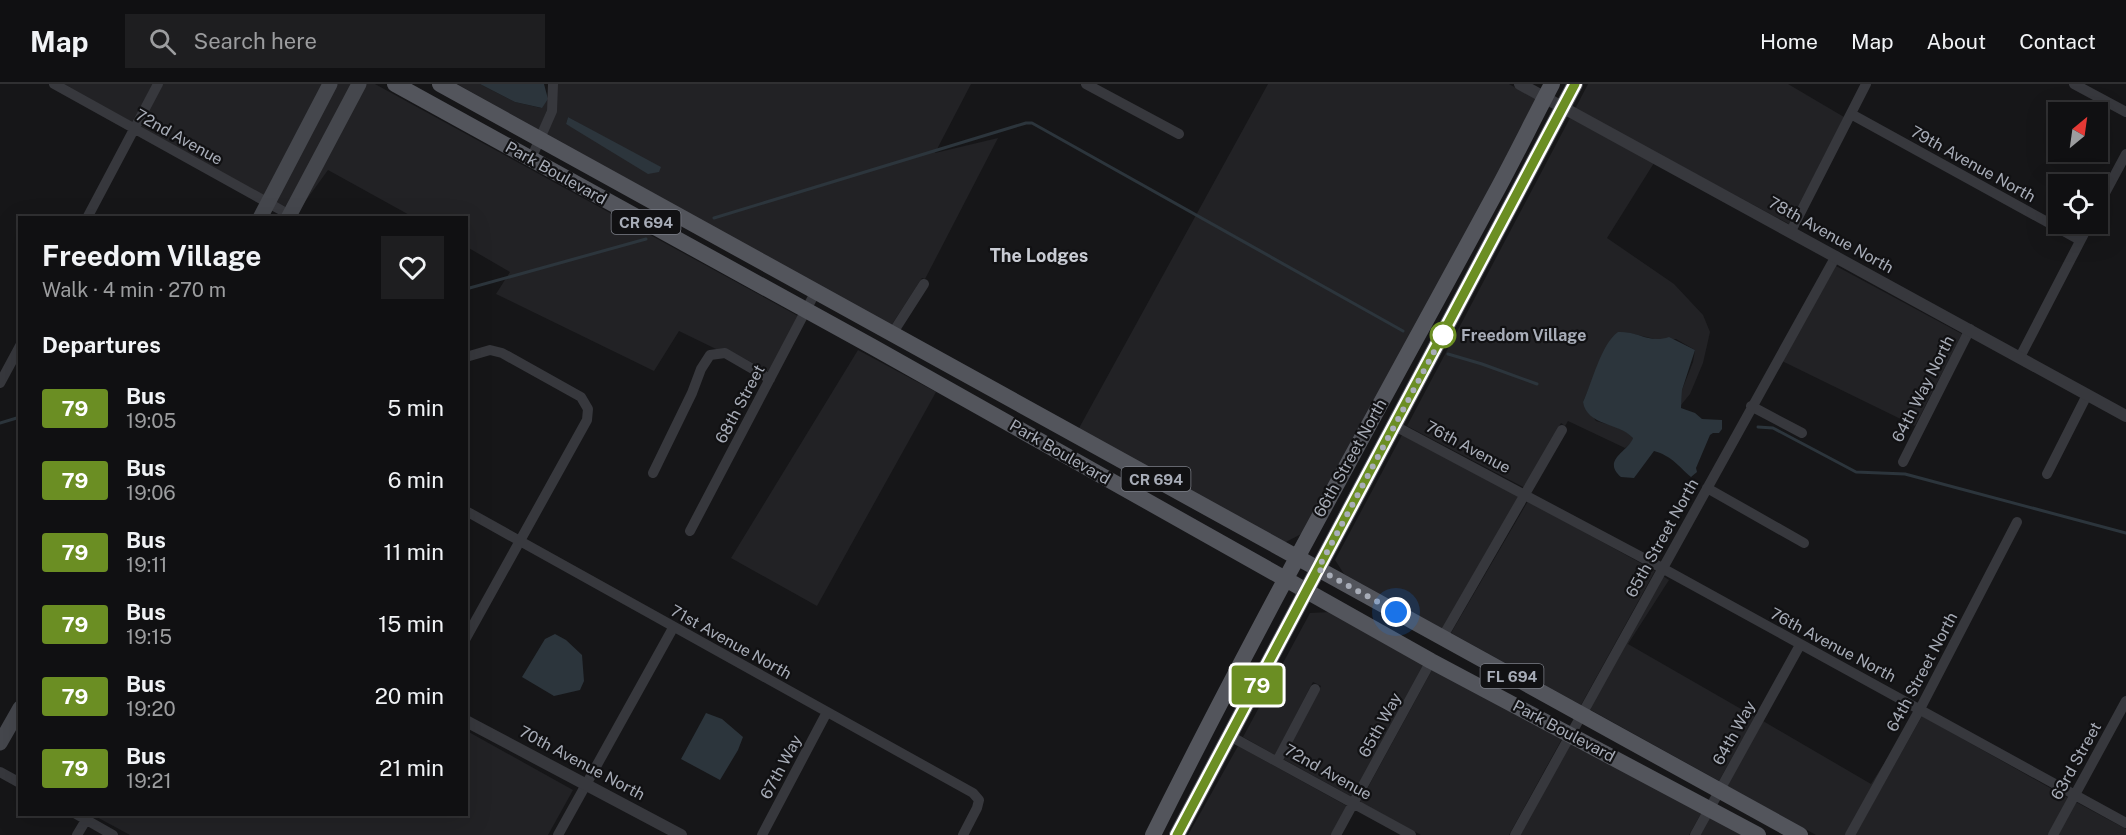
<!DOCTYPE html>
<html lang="en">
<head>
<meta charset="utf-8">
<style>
  body { margin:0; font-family:"Public Sans",sans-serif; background:#1e1e20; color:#f1f3f6; height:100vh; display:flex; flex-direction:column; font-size:22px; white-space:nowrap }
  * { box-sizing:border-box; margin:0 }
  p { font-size:20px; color:#9c9d9f }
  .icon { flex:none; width:33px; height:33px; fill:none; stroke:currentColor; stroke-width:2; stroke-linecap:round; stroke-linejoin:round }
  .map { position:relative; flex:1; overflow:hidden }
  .details { position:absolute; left:18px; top:132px; width:450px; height:600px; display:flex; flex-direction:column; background:#101012; border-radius:0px; box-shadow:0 6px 24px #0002,0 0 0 2px #303032 }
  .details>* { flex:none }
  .badge { padding:0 12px; border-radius:4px; font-size:21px; line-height:39px }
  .needle { width:39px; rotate:29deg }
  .fabs { position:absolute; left:2048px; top:18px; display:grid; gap:12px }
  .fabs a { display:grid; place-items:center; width:60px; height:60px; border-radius:0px; background:#101012; box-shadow:0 6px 24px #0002,0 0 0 2px #303032; font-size:30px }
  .you { position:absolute; width:30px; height:30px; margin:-15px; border:4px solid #fff; border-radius:50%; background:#1a73e8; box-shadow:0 0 0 9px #1a73e833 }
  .map>.badge { position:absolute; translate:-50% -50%; box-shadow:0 0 0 3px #fff }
  h2 { padding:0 24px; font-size:22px; line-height:54px }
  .round { display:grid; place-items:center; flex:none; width:63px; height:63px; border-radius:0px; background:#1e1e20 }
  .overview { display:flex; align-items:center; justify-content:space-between; height:102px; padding:0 24px }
  h1 { font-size:28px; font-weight:700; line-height:45px }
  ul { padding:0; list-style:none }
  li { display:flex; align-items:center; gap:18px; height:72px; padding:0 24px }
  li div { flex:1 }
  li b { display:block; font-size:22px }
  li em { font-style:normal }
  li .badge { min-width:66px; font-weight:700; text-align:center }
  header { display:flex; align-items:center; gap:36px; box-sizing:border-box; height:84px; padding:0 30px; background:#101012; border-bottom:2px solid #303032 }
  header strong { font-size:28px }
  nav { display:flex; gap:33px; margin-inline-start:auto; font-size:21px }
  .search { width:420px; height:54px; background:#1e1e20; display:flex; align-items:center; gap:15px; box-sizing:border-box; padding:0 21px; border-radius:0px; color:#9c9d9f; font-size:22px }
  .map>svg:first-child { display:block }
  .built { fill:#222225; fill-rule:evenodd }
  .water { fill:#2c353c }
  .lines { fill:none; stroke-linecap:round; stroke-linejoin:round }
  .stream { stroke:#2c353c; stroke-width:3 }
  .minor { stroke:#37383d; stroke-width:10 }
  .tertiary { stroke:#37383d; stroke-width:12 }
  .secondary { stroke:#45474d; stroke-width:15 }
  .primary { stroke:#53555c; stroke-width:16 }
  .line-casing { stroke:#fff; stroke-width:14 }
  .line { stroke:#6b8e23; stroke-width:9 }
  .walk { stroke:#a8adb8; stroke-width:6; stroke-dasharray:0 10.8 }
  .stop-dot { fill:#fff; stroke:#6b8e23; stroke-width:3 }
  .labels { text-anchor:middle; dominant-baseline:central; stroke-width:4.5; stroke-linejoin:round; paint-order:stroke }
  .shield { fill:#111113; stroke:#7b7e86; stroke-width:1.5 }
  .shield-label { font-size:15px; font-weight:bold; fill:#a8adb8 }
  .street-label { font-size:16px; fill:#a8adb8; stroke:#111113 }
  .stop-label { font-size:16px; font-weight:bold; fill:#a8adb8; stroke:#111113; text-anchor:start }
  .neighbourhood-label { font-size:18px; font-weight:bold; fill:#c9ccd4; stroke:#111113 }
</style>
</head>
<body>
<header>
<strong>Map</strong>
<div class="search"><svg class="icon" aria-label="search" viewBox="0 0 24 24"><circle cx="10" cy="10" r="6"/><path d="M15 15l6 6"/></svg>Search here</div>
<nav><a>Home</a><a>Map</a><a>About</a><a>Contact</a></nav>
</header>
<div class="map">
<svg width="2126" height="751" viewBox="0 0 2126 751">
  <rect width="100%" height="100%" fill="#161618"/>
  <!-- built -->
  <path class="built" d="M 64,0 L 153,0 L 132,38 Z
    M 163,0 L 325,0 L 266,113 L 140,43 Z
    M 336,0 L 353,0 L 288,124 L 274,117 Z
    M 364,0 L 375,0 L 798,232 L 769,288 L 727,265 L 716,265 L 679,247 L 654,287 L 496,210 L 510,188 L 467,163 L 466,134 L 413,133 L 328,86 L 296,130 Z
    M 457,0 L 480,0 L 515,18 L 541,24 L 548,15 L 547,26 L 539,46 Z
    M 557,0 L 971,0 L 935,69 L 998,54 L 925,195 L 922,194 L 891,242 L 547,50 ZM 568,33 L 640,73 L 660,83 L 566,40 Z
    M 1268,0 L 1509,0 L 1538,16 L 1305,448 L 1284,459 L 1078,346 Z
    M 1588,0 L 1788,0 L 1844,33 L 1789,140 L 1575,25 Z
    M 1570,34 L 1654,79 L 1607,154 L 1674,200 L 1703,231 L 1710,248 L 1703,279 L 1690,310 L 1681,321 L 1682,306 L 1693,278 L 1695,266 L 1676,255 L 1659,256 L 1625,248 L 1604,268 L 1583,318 L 1596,337 L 1614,342 L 1630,350 L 1633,354 L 1632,359 L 1625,364 L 1568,337 L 1565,342 L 1561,339 L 1525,404 L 1407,342 Z
    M 1836,182 L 1962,250 L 1915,342 L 1782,277 Z
    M 858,266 L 936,308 L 817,522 L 731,474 Z
    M 1402,351 L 1520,413 L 1443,545 L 1344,490 L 1335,476 Z
    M 1528,417 L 1655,487 L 1581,621 L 1451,549 Z
    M 1663,492 L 1669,496 L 1628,560 L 1755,633 L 1719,697 L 1589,625 Z
    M 1331,528 L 1425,580 L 1352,713 L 1283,675 L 1321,602 L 1313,598 L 1275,671 L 1243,653 L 1310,529 Z
    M 1433,584 L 1563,653 L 1509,751 L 1421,751 L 1360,718 Z
    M 1922,632 L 2068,714 L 2048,751 L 1855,751 Z
    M 1763,637 L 1871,700 L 1892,667 L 1845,751 L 1816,751 L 1727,702 Z
    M 467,647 L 573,706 L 548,751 L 130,751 L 93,731 L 466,730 Z
    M 1571,658 L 1702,728 L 1689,751 L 1520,751 Z
    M 1238,662 L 1347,722 L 1331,751 L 1188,751 Z
    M 2076,718 L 2126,745 L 2126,751 L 2058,751 Z
    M 1710,732 L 1744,751 L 1700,751 Z"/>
  <!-- water -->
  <path class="water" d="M 480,0 L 544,0 L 548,15 L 542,24 L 515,18 Z
    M 568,33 L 661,83 L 659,88 L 648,90 L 566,40 Z
    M 1618,248 C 1639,247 1649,260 1669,253 L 1695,266 L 1682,306 L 1681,324 L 1695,329 L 1702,335 L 1722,336 L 1722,345 L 1719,349 L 1713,349 L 1710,351 L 1696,384 L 1697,388 L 1691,393 C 1678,382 1672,372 1654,367 L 1634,394 L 1621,393 C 1601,376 1629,367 1633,354 C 1618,338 1587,342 1583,318 C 1592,299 1601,260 1618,248 Z
    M 555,550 L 566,556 L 582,571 L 584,597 L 580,606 L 554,612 L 522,593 L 545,555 Z
    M 706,629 L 722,635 L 743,653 L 738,666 L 720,696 L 681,675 Z"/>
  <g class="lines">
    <!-- stream -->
    <path class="stream" d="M 714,134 L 1026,39 L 1032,39 L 1403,247
      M 466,205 L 646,155
      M 1448,270 L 1482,280 L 1537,300
      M 0,339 L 20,333
      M 1758,343 L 1773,344 L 1856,388 L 1905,390 L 2126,449"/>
    <!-- minor -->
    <path class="minor" d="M 54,0 L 290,131
      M 1086,0 L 1179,50
      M 2074,0 L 2126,28
      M 1851,30 L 2080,156
      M 531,75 L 552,27 L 553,0
      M 2097,124 L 2126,70
      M 87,134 L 158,0
      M 1791,147 L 1866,0
      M 892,250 L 924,200
      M 466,273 L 490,266 L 502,269 L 581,313 L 588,325 L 587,336 L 466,554
      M 2020,273 L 2089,140
      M 0,299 L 20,262
      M 1751,322 L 1802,349
      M 1395,342 L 1662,484 L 2126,739
      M 1903,378 L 1970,245
      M 653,389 L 692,309 L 701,285 L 710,271 L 725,269 L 770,295
      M 2047,390 L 2087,311
      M 1707,404 L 1804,459
      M 466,427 L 973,709 L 979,716 L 977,724 L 963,751
      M 690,447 L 816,207
      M 1442,554 L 1562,346
      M 1230,652 L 1411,751
      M 1277,677 L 1315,605
      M 0,688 L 20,699
      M 76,730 L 113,751
      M 77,751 L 86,736
      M 558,751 L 673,544
      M 762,751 L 827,628
      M 1336,751 L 1431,577
      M 1515,751 L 1836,172
      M 1695,751 L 1800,561
      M 1850,751 L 1920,625 L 2017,438
      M 2053,751 L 2126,617"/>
    <!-- tertiary -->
    <path class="tertiary" d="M 1520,0 L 2126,332
      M 466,637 L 681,751"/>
    <!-- secondary -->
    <path class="secondary" d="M 260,134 L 330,0
      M 288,134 L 359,0
      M 0,659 L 20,624"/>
    <!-- primary -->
    <path class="primary" d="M 395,0 L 873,263 L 1431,577 L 1758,751
      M 440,0 L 1800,751
      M 1153,751 C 1261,534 1380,322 1496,108 C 1515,73 1533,36 1552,0
      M 1177,751 L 1575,0"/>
  </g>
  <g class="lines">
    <!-- line casing -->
    <g class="line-casing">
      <path id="line" d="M 1177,751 L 1575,0"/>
    </g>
    <!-- line -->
    <use href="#line" class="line"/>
    <!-- walk -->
    <path class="walk" d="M 1396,528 L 1318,485 L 1443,251"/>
  </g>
  <!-- markers -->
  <circle class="stop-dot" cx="1443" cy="251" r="12"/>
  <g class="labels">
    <!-- shield labels -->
    <g class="shield">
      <rect x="611.5" y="126" width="69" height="24" rx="4.5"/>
      <rect x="1121.5" y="383" width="69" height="24" rx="4.5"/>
      <rect x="1480.5" y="580" width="63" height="24" rx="4.5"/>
    </g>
    <g class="shield-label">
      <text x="646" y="138">CR 694</text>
      <text x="1156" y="395">CR 694</text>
      <text x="1512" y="592">FL 694</text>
    </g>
    <!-- street labels -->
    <g class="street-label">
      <text transform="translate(179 53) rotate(29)">72nd Avenue</text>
      <text transform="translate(1973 80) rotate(29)">79th Avenue North</text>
      <text transform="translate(556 89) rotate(29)">Park Boulevard</text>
      <text transform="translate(1831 151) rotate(29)">78th Avenue North</text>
      <text transform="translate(1923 305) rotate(-63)">64th Way North</text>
      <text transform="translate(740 320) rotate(-62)">68th Street</text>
      <text transform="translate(1468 363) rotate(28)">76th Avenue</text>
      <text transform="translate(1060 368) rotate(30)">Park Boulevard</text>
      <text transform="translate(1350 374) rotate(-61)">66th Street North</text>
      <text transform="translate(1662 454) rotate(-61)">65th Street North</text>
      <text transform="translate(731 558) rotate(29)">71st Avenue North</text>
      <text transform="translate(1833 561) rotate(28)">76th Avenue North</text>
      <text transform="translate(1922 588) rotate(-62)">64th Street North</text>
      <text transform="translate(1380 641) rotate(-61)">65th Way</text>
      <text transform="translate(1564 647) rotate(28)">Park Boulevard</text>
      <text transform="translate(1734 649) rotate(-61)">64th Way</text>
      <text transform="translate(2076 677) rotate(-61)">63rd Street</text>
      <text transform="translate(582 679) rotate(28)">70th Avenue North</text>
      <text transform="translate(781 683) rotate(-62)">67th Way</text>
      <text transform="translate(1328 688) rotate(29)">72nd Avenue</text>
    </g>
    <!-- stop labels -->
    <g class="stop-label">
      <text x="1461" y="251">Freedom Village</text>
    </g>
    <!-- neighbourhood labels -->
    <g class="neighbourhood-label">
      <text x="1039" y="171">The Lodges</text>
    </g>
  </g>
</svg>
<div class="fabs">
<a><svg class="needle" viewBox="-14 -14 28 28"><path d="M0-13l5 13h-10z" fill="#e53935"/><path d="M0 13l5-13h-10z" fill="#9c9d9f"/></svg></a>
<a><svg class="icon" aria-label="locate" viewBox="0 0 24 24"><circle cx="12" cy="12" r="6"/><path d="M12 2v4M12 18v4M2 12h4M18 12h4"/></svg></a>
</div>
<div class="you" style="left:1396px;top:528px"></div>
<b class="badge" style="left:1257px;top:601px;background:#6b8e23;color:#fff">79</b>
<section class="details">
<div class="overview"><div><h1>Freedom Village</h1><p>Walk · 4 min · 270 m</p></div><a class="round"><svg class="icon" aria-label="heart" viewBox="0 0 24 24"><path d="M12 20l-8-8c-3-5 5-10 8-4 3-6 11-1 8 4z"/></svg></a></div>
<h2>Departures</h2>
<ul>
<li><span class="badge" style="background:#6b8e23;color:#fff">79</span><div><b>Bus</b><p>19:05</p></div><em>5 min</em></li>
<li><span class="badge" style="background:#6b8e23;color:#fff">79</span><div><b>Bus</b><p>19:06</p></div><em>6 min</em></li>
<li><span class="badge" style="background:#6b8e23;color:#fff">79</span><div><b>Bus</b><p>19:11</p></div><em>11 min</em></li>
<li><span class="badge" style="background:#6b8e23;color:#fff">79</span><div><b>Bus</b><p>19:15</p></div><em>15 min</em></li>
<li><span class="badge" style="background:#6b8e23;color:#fff">79</span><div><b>Bus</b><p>19:20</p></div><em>20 min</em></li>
<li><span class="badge" style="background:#6b8e23;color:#fff">79</span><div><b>Bus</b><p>19:21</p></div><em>21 min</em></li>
</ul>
</section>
</div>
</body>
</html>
